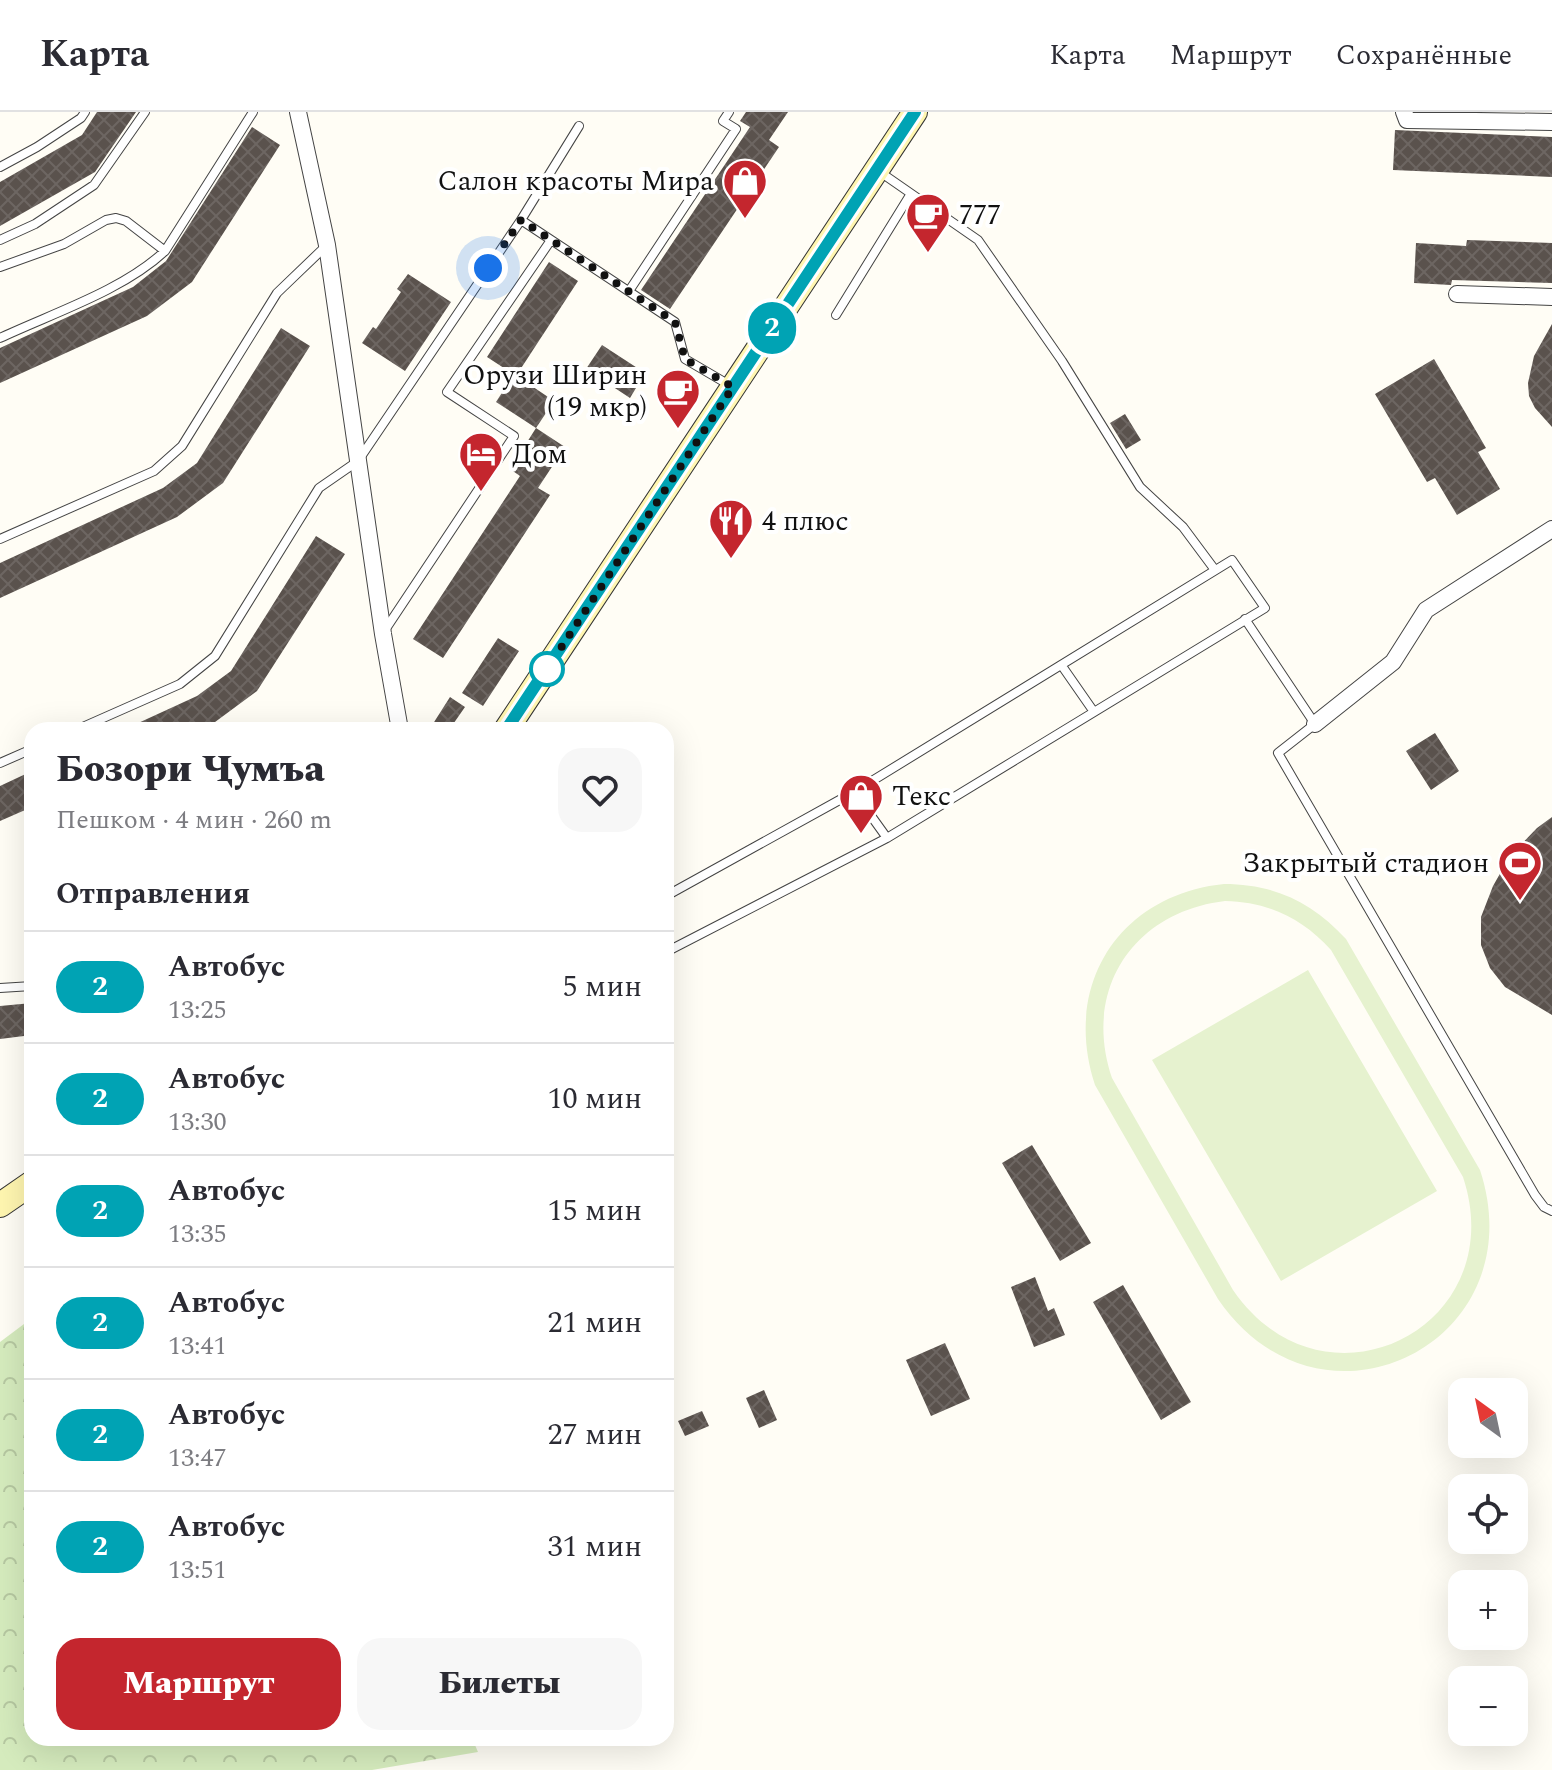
<!DOCTYPE html>
<html lang="ru">
<head>
<meta charset="utf-8">
<style>
  body { margin:0; font-family:Spectral,serif; background:#f7f7f7; color:#2b2b33; height:100vh; display:flex; flex-direction:column; font-size:30px; white-space:nowrap }
  * { box-sizing:border-box; margin:0 }
  p { font-size:26px; color:#7c7c81 }
  .icon { flex:none; width:44px; height:44px; fill:none; stroke:currentColor; stroke-width:2; stroke-linecap:round; stroke-linejoin:round }
  .map { position:relative; flex:1; overflow:hidden }
  .sheet { position:absolute; left:24px; top:610px; width:650px; height:1024px; display:flex; flex-direction:column; background:#fff; border-radius:24px; box-shadow:0 8px 32px #0002 }
  .sheet>* { flex:none }
  .badge { padding:0 16px; border-radius:26px; font-size:28px; line-height:52px }
  .needle { width:52px; rotate:327deg }
  .controls { position:absolute; left:1448px; top:1266px; display:grid; gap:16px }
  .controls a { display:grid; place-items:center; width:80px; height:80px; border-radius:16px; background:#fff; box-shadow:0 8px 32px #0002; font-size:40px }
  .you { position:absolute; width:40px; height:40px; margin:-20px; border:6px solid #fff; border-radius:50%; background:#1a73e8; box-shadow:0 0 0 12px #1a73e833 }
  .map>.badge { position:absolute; translate:-50% -50%; box-shadow:0 0 0 4px #fff }
  h2 { padding:0 32px; font-size:30px; line-height:72px }
  .round { display:grid; place-items:center; flex:none; width:84px; height:84px; border-radius:24px; background:#f7f7f7 }
  .headline { display:flex; align-items:center; justify-content:space-between; height:136px; padding:0 32px }
  h1 { font-size:38px; font-weight:800; line-height:60px }
  .cta { display:flex; gap:16px; margin-top:auto; padding:16px 32px }
  .cta a { flex:1; height:92px; border-radius:24px; background:#c4262e; color:#fff; font-size:32px; font-weight:800; line-height:92px; text-align:center }
  .cta a+a { background:#f7f7f7; color:#2b2b33 }
  ul { padding:0; list-style:none }
  li { display:flex; align-items:center; gap:24px; height:112px; padding:0 32px; border-top:2px solid #e1e1e2 }
  li div { flex:1 }
  li b { display:block; font-size:30px }
  li em { font-style:normal }
  li .badge { min-width:88px; font-weight:700; text-align:center }
  header { display:flex; align-items:center; gap:48px; box-sizing:border-box; height:112px; padding:0 40px; background:#fff; border-bottom:2px solid #e1e1e2 }
  header strong { font-size:38px }
  nav { display:flex; gap:44px; margin-inline-start:auto; font-size:28px }
  .map>svg:first-child { display:block }
  .park { fill:url(#park-crowns) }
  .pitch { fill:#e6f2cf; fill-rule:evenodd }
  .building { fill:url(#building-cross-hatch) }
  .lines { fill:none; stroke-linecap:round; stroke-linejoin:round }
  .service-casing { stroke:#444; stroke-width:10 }
  .minor-casing { stroke:#444; stroke-width:18 }
  .secondary-casing { stroke:#333; stroke-width:26 }
  .service { stroke:#fff; stroke-width:8 }
  .minor { stroke:#fff; stroke-width:16 }
  .secondary { stroke:#fff6b0; stroke-width:24 }
  .line-casing { stroke:#fff; stroke-width:18 }
  .line { stroke:#00a3b4; stroke-width:12 }
  .walk { stroke:#111; stroke-width:8; stroke-dasharray:0 14.4 }
  .stop-dot { fill:#fff; stroke:#00a3b4; stroke-width:4 }
  .labels { text-anchor:middle; dominant-baseline:central; stroke-width:8; stroke-linejoin:round; paint-order:stroke }
  .poi-label { font-size:28px; fill:#111; stroke:#fff; text-anchor:start }
</style>
</head>
<body>
<header>
<strong>Карта</strong>
<nav><a>Карта</a><a>Маршрут</a><a>Сохранённые</a></nav>
</header>
<div class="map">
<svg width="1552" height="1658" viewBox="0 0 1552 1658">
  <defs>
    <pattern id="park-crowns" width="20" height="18" patternUnits="userSpaceOnUse" patternTransform="scale(2)"><rect width="20" height="18" fill="#d5ebbd"/><path d="M2 6a3 3 0 1 1 6 0M12 15a3 3 0 1 1 6 0" fill="none" stroke="#b6c8a1"/></pattern>
    <pattern id="building-cross-hatch" width="8" height="8" patternUnits="userSpaceOnUse" patternTransform="scale(2)"><rect width="8" height="8" fill="#5a524d"/><path d="M0 0l8 8M0 8l8-8" fill="none" stroke="#6d6662"/></pattern>
  </defs>
  <rect width="100%" height="100%" fill="#fffdf5"/>
  <!-- park -->
  <path class="park" d="M 32,1206 L 32,1626 L 472,1626 L 478,1640 L 372,1658 L 0,1658 L 0,1230 Z"/>
  <!-- pitch -->
  <path class="pitch" d="M 1224,772 C 1274,772 1312,790 1346,827 L 1480,1058 C 1537,1231 1321,1338 1218,1187 L 1095,973 C 1062,873 1119,783 1224,772 ZM 1225,789 C 1268,790 1302,806 1331,838 L 1463,1065 C 1513,1216 1324,1310 1233,1178 L 1112,966 C 1082,878 1133,800 1225,789 Z
    M 1308,858 L 1437,1079 L 1281,1169 L 1152,948 Z"/>
  <!-- building -->
  <path class="building" d="M 97,0 L 136,0 L 95,60 L 0,114 L 0,70 L 82,23 Z
    M 746,0 L 788,0 L 769,28 L 779,35 L 670,197 L 641,178 L 750,15 L 740,9 Z
    M 252,15 L 280,33 L 192,170 L 147,204 L 0,271 L 0,236 L 133,175 L 166,149 Z
    M 1395,18 L 1552,25 L 1552,65 L 1393,58 Z
    M 1467,128 L 1552,131 L 1552,171 L 1452,168 L 1451,173 L 1414,171 L 1416,131 L 1466,134 Z
    M 549,150 L 578,169 L 516,264 L 487,245 Z
    M 408,162 L 451,190 L 405,259 L 362,231 L 373,215 L 376,217 L 401,180 L 397,177 Z
    M 1552,212 L 1552,315 L 1535,296 L 1529,284 L 1528,271 L 1534,244 Z
    M 281,216 L 310,234 L 223,371 L 177,405 L 0,486 L 0,451 L 163,376 L 197,351 Z
    M 602,233 L 645,261 L 630,286 L 586,257 Z
    M 1434,247 L 1486,336 L 1478,340 L 1500,377 L 1457,403 L 1435,366 L 1427,370 L 1375,282 Z
    M 514,262 L 554,289 L 536,316 L 496,290 Z
    M 1125,302 L 1141,328 L 1126,337 L 1110,311 Z
    M 536,316 L 565,335 L 538,376 L 550,383 L 443,546 L 413,527 L 520,364 L 510,357 Z
    M 316,424 L 345,442 L 257,579 L 211,613 L 200,618 L 123,618 L 197,584 L 231,559 Z
    M 498,526 L 519,539 L 483,594 L 462,581 Z
    M 450,585 L 465,595 L 449,618 L 429,618 Z
    M 1435,621 L 1459,659 L 1431,678 L 1406,639 Z
    M 32,659 L 32,695 L 0,709 L 0,674 Z
    M 1552,705 L 1552,903 L 1505,875 L 1490,856 L 1481,833 L 1481,805 L 1493,774 L 1510,744 L 1537,716 Z
    M 32,891 L 32,923 L 0,927 L 0,894 Z
    M 1032,1033 L 1091,1131 L 1060,1149 L 1002,1051 Z
    M 1035,1165 L 1048,1199 L 1054,1196 L 1065,1223 L 1034,1235 L 1011,1175 Z
    M 1123,1173 L 1191,1290 L 1161,1308 L 1093,1190 Z
    M 945,1231 L 970,1287 L 931,1304 L 906,1248 Z
    M 764,1278 L 777,1308 L 759,1316 L 746,1286 Z
    M 702,1299 L 709,1314 L 685,1324 L 678,1309 Z"/>
  <g class="lines">
    <!-- service casing -->
    <g class="service-casing">
      <path id="service" d="M 579,14 L 521,108 L 675,210 L 685,247 L 731,274
        M 0,55 L 37,35 L 81,6 L 85,0
        M 880,60 L 978,128 L 1062,249 L 1140,375 L 1183,415 L 1215,458
        M 0,128 L 35,112 L 94,73 L 145,0
        M 0,155 L 64,132 L 106,108 L 116,106 L 126,109 L 165,139 L 253,0
        M 629,179 L 736,17 L 723,9 L 729,0
        M 836,203 L 910,83
        M 0,226 C 53,201 122,179 165,139
        M 0,427 L 154,359 L 182,334 L 277,181 L 327,133
        M 1245,507 L 1315,612 L 1278,641 L 1535,1083 L 1544,1095 L 1552,1099
        M 385,518 L 514,324 L 447,280 L 551,128
        M 1062,554 L 1094,600
        M 76,618 L 180,572 L 215,544 L 319,376 L 358,349 L 521,108
        M 0,651 L 32,637
        M 854,680 L 887,726
        M 666,784 L 854,680 L 1232,448 L 1265,496 L 887,726 L 666,840
        M 0,876 L 32,874"/>
    </g>
    <!-- minor casing -->
    <g class="minor-casing">
      <path id="minor" d="M 298,0 L 327,133 L 383,522 L 400,618
        M 1404,0 L 1407,8 L 1552,10
        M 1457,182 L 1552,185
        M 1315,612 L 1393,550 L 1426,498 L 1552,417"/>
    </g>
    <!-- secondary casing -->
    <g class="secondary-casing">
      <path id="secondary" d="M 506,618 L 915,0
        M 0,1093 L 32,1071"/>
    </g>
    <!-- service -->
    <use href="#service" class="service"/>
    <!-- minor -->
    <use href="#minor" class="minor"/>
    <!-- secondary -->
    <use href="#secondary" class="secondary"/>
  </g>
  <g class="lines">
    <!-- line casing -->
    <g class="line-casing">
      <path id="line" d="M 506,618 L 915,0"/>
    </g>
    <!-- line -->
    <use href="#line" class="line"/>
    <!-- walk -->
    <path class="walk" d="M 488,156 L 521,108 L 675,210 L 685,247 L 733,275 L 547,557"/>
  </g>
  <!-- icons -->
  <defs>
    <g id="shop-pin" transform="scale(2.3)"><path d="M0 17L-7.5 6A9.5 9.5 0 1 1 7.5 6Z" fill="#c4262e" stroke="#fff"/><path d="M-5-2.5h2.3a2.7 3.5 0 0 1 5.4 0H5L5.5 6h-11ZM-1.5-2.5h3a1.5 2.3 0 0 0-3 0Z" fill="#fff"/></g>
    <g id="cafe-pin" transform="scale(2.3)"><path d="M0 17L-7.5 6A9.5 9.5 0 1 1 7.5 6Z" fill="#c4262e" stroke="#fff"/><path d="M-5.5-4.5H6V0H3Q3 3.5 0 3.5H-2.5Q-5.5 3.5-5.5 0ZM3-3.2v2h1.7v-2ZM-6 4.5H4V6H-6Z" fill="#fff"/></g>
    <g id="hotel-pin" transform="scale(2.3)"><path d="M0 17L-7.5 6A9.5 9.5 0 1 1 7.5 6Z" fill="#c4262e" stroke="#fff"/><path d="M-6-4.5h1.5V1H6V5H4.5V3h-9V5H-6ZM-4 0a1.8 1.8 0 1 1 3.6 0ZM.5 0V-2.5h3Q6-2.5 6 0Z" fill="#fff"/></g>
    <g id="restaurant-pin" transform="scale(2.3)"><path d="M0 17L-7.5 6A9.5 9.5 0 1 1 7.5 6Z" fill="#c4262e" stroke="#fff"/><path d="M-5-6h1v4h1v-4h1v4h1v-4h1v5L-1.5 .5V6h-2V.5L-5-1ZM5-6V6H3V1.5H1.5Q1.5-4 5-6Z" fill="#fff"/></g>
    <g id="stadium-pin" transform="scale(2.3)"><path d="M0 17L-7.5 6A9.5 9.5 0 1 1 7.5 6Z" fill="#c4262e" stroke="#fff"/><path d="M0-5a6.5 5 0 1 0 0 10a6.5 5 0 1 0 0-10ZM-3.5-1.8h7v3.6h-7Z" fill="#fff"/></g>
  </defs>
  <g fill-rule="evenodd">
    <use href="#shop-pin" x="745" y="69"/>
    <use href="#cafe-pin" x="928" y="103"/>
    <use href="#cafe-pin" x="678" y="279"/>
    <use href="#hotel-pin" x="481" y="342"/>
    <use href="#restaurant-pin" x="731" y="409"/>
    <use href="#shop-pin" x="861" y="684"/>
    <use href="#stadium-pin" x="1520" y="751"/>
  </g>
  <!-- markers -->
  <circle class="stop-dot" cx="547" cy="557" r="16"/>
  <g class="labels">
    <!-- poi labels -->
    <g class="poi-label">
      <text x="714" y="69" text-anchor="end">Салон красоты Мира</text>
      <text x="959" y="103">777</text>
      <text x="647" y="263" text-anchor="end">Орузи Ширин<tspan x="647" dy="32">(19 мкр)</tspan></text>
      <text x="512" y="342">Дом</text>
      <text x="762" y="409">4 плюс</text>
      <text x="892" y="684">Текс</text>
      <text x="1489" y="751" text-anchor="end">Закрытый стадион</text>
    </g>
  </g>
</svg>
<div class="controls">
<a><svg class="needle" viewBox="-14 -14 28 28"><path d="M0-13l5 13h-10z" fill="#e53935"/><path d="M0 13l5-13h-10z" fill="#7c7c81"/></svg></a>
<a><svg class="icon" aria-label="locate" viewBox="0 0 24 24"><circle cx="12" cy="12" r="6"/><path d="M12 2v4M12 18v4M2 12h4M18 12h4"/></svg></a>
<a>+</a>
<a>−</a>
</div>
<div class="you" style="left:488px;top:156px"></div>
<b class="badge" style="left:772px;top:216px;background:#00a3b4;color:#fff">2</b>
<section class="sheet">
<div class="headline"><div><h1>Бозори Ҷумъа</h1><p>Пешком · 4 мин · 260 m</p></div><a class="round"><svg class="icon" aria-label="heart" viewBox="0 0 24 24"><path d="M12 20l-8-8c-3-5 5-10 8-4 3-6 11-1 8 4z"/></svg></a></div>
<h2>Отправления</h2>
<ul>
<li><span class="badge" style="background:#00a3b4;color:#fff">2</span><div><b>Автобус</b><p>13:25</p></div><em>5 мин</em></li>
<li><span class="badge" style="background:#00a3b4;color:#fff">2</span><div><b>Автобус</b><p>13:30</p></div><em>10 мин</em></li>
<li><span class="badge" style="background:#00a3b4;color:#fff">2</span><div><b>Автобус</b><p>13:35</p></div><em>15 мин</em></li>
<li><span class="badge" style="background:#00a3b4;color:#fff">2</span><div><b>Автобус</b><p>13:41</p></div><em>21 мин</em></li>
<li><span class="badge" style="background:#00a3b4;color:#fff">2</span><div><b>Автобус</b><p>13:47</p></div><em>27 мин</em></li>
<li><span class="badge" style="background:#00a3b4;color:#fff">2</span><div><b>Автобус</b><p>13:51</p></div><em>31 мин</em></li>
</ul>
<div class="cta"><a>Маршрут</a><a>Билеты</a></div>
</section>
</div>
</body>
</html>
